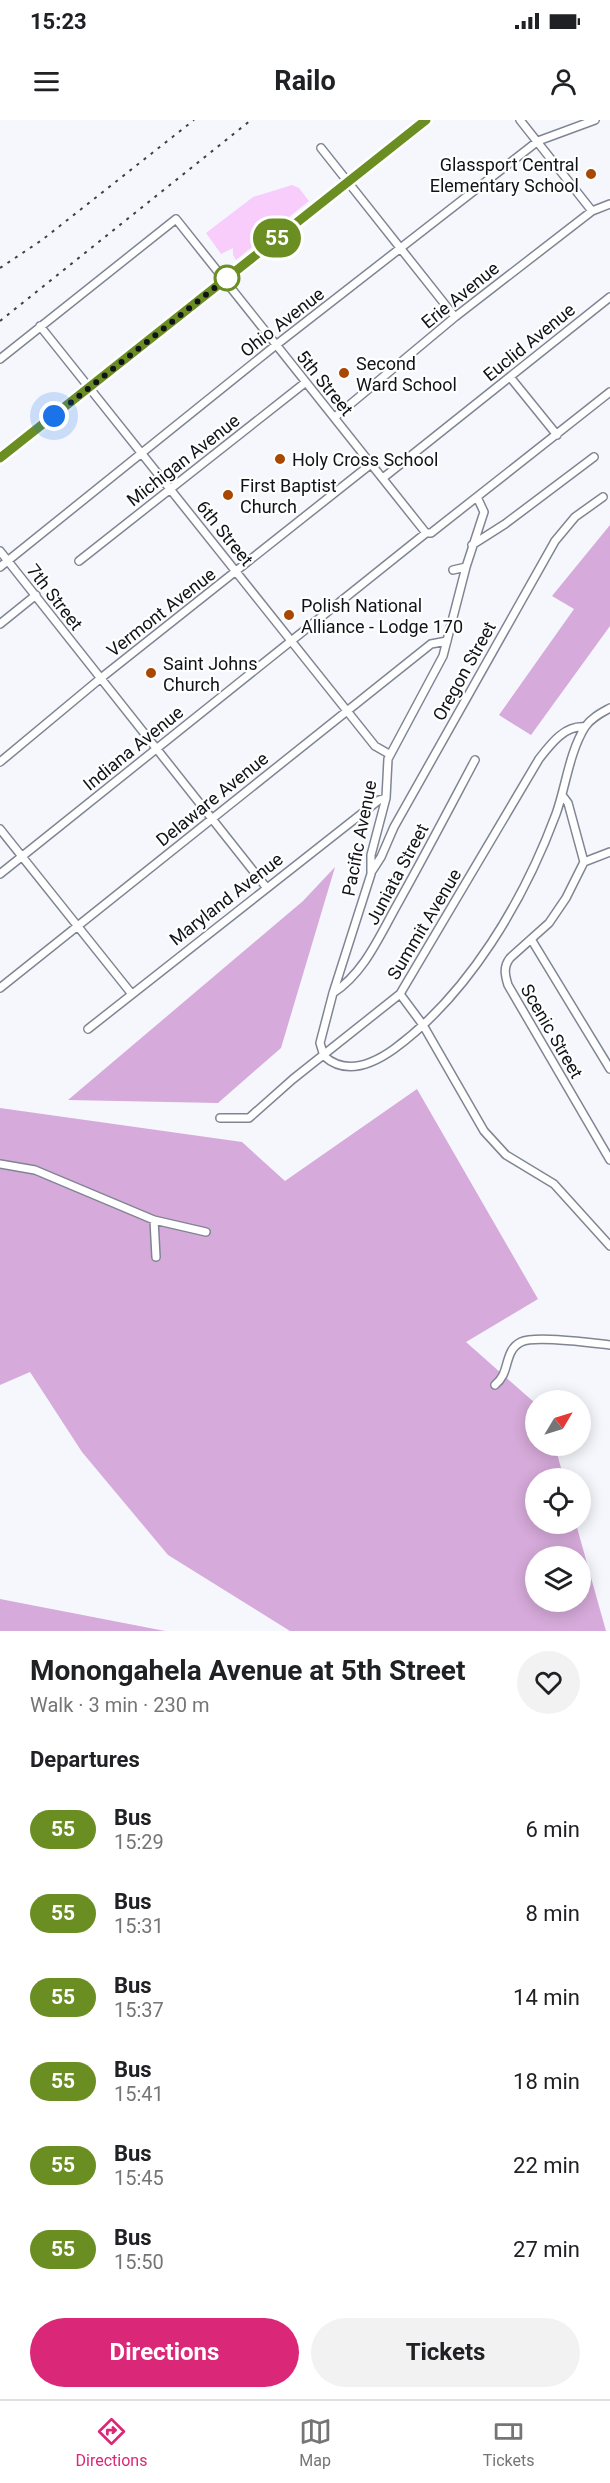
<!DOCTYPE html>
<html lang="en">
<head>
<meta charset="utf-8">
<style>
  body { margin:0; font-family:Roboto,sans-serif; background:#f2f2f2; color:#202124; height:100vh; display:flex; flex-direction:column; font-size:22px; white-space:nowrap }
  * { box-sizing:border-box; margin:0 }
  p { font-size:20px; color:#757577 }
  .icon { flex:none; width:33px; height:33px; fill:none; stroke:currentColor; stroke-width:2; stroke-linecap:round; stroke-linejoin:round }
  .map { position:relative; height:1511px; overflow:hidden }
  .side { display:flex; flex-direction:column; background:#fff; flex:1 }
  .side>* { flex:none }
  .badge { padding:0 12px; border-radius:20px; font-size:21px; line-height:39px }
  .needle { width:39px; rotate:52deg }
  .controls { position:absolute; left:525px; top:1270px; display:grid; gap:12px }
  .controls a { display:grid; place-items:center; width:66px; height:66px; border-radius:50%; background:#fff; box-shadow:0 3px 15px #0003; font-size:30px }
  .you { position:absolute; width:30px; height:30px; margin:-15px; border:4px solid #fff; border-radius:50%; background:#1a73e8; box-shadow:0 0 0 9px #1a73e833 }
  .map>.badge { position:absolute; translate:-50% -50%; box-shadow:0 0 0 3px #fff }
  h2 { padding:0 30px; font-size:22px; line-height:54px }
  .round { display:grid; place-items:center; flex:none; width:63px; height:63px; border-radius:32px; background:#f2f2f2 }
  .headline { display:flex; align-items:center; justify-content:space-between; height:102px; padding:0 30px }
  h1 { font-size:28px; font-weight:700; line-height:45px }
  .primary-button { display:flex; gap:12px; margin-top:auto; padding:12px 30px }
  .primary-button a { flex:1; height:69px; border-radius:36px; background:#db2777; color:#fff; font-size:24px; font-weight:700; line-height:69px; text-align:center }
  .primary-button a+a { background:#f2f2f2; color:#202124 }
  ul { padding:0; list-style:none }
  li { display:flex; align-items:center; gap:18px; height:84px; padding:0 30px }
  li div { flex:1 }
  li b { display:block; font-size:22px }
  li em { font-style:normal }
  li .badge { min-width:66px; font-weight:700; text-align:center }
  .status { display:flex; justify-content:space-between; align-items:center; height:42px; padding:0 30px; background:#fff; direction:ltr }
  .status svg { height:16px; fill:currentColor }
  header { display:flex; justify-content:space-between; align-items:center; height:78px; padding:0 30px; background:#fff; font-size:27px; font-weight:700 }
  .menu { display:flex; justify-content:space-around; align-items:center; height:84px; border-top:2px solid #e0e0e0; background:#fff; font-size:16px; color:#757577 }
  .menu a { display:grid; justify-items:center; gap:3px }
  .menu .current { color:#db2777 }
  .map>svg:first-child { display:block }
  .green { fill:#f8cdfc }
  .forest { fill:#d6aada; fill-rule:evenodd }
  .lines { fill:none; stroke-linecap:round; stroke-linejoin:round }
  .minor-casing { stroke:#808593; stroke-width:10 }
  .major-casing { stroke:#808593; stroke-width:11 }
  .minor { stroke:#fff; stroke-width:7 }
  .major { stroke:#fff; stroke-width:8 }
  .rail { stroke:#3e4045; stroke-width:2; stroke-dasharray:3 6; stroke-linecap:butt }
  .line-casing { stroke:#fff; stroke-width:14 }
  .line { stroke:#6b8e23; stroke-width:9 }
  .walk { stroke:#111318; stroke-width:6; stroke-dasharray:0 10.8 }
  .poi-dot { fill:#a84700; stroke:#fff; stroke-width:2 }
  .stop-dot { fill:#fff; stroke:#6b8e23; stroke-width:3 }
  .labels { text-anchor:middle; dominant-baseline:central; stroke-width:4.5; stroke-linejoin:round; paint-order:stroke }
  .poi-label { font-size:18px; fill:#111318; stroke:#fff; text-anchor:start }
  .street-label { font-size:18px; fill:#111318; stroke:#fff }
</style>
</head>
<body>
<div class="status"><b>15:23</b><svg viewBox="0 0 49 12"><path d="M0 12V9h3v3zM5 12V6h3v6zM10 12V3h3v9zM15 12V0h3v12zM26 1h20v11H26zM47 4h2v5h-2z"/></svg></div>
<header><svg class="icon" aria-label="menu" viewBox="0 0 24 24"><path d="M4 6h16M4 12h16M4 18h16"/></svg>Railo<svg class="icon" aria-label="person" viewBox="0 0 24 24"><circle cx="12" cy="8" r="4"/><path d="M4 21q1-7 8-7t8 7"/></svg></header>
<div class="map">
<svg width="610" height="1511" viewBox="0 0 610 1511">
  <rect width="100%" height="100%" fill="#f5f7fd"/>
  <!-- green -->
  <path class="green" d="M 292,65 L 299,68 L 309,81 L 236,140 L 233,135 L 233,128 L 221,134 L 206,113 L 253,77 Z"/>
  <!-- forest -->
  <path class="forest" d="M 610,405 L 610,506 L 531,615 L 499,595 L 574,489 L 552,476 Z
    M 335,747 L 281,928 L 218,983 L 68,980 L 303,781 Z
    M 417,969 L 538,1179 L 466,1222 L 535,1283 L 536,1326 L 555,1326 L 564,1359 L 536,1359 L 536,1404 L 576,1404 L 606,1511 L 290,1511 L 168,1435 L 82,1332 L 30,1252 L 0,1265 L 0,988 L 242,1022 L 285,1061 ZM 536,1437 L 580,1437 L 580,1482 L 536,1482 Z
    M 0,1479 L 165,1511 L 0,1511 Z"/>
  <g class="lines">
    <!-- minor casing -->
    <g class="minor-casing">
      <path id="minor" d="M 520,0 L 592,91
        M 321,28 L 455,197
        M 40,206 L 375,626 L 389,634
        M 0,239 L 176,99 L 426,413 L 431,413 L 610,272
        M 510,257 L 557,315
        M 335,297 L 455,197 L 592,91 L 610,84
        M 383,358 L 610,177
        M 472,425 L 505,404 L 594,337
        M 0,431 L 266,767
        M 79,441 L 306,262
        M 0,447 L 276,225 L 538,21 L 595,0
        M 453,450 L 466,447
        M 0,504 L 36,475
        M 0,642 L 101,558 L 371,344
        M 562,675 L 568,683 L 584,742 L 566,778 L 549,803 L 510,838 C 503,847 505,855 508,865 L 610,1040
        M 0,709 L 131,873
        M 584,742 L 610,732
        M 372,751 L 381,737 L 394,707 L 555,421 L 575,397 L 603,377
        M 0,754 L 426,413
        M 531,819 L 610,949
        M 0,868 L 431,524 L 447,521
        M 333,873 C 364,853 379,817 397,785 C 424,737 449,689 475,640
        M 400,874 L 423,905 L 484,1011 L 506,1035 L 554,1064 L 610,1126
        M 88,909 L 379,680 L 386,678
        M 324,936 L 320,923 L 333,873 L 371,754 L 371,735 L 386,678 L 388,639 L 443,536 L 466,447 L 484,392 L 477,377
        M 324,936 C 346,956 373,944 394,929 C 469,874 524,780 556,694 C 566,666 569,633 585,607 C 591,598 601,593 610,588
        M 220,998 L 249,998 L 293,959 L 400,874 L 539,639 C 550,625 564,605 585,607
        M 0,1044 L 35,1050 L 154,1100 L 206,1112
        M 154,1100 L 156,1137
        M 495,1265 C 507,1255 505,1244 511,1232 C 513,1228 517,1224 521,1222 C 535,1215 592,1223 610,1225"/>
    </g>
    <!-- major casing -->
    <g class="major-casing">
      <path id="major" d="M 0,338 L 426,0"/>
    </g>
    <!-- minor -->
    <use href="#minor" class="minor"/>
    <!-- major -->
    <use href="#major" class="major"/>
    <!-- rail -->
    <path class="rail" d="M 0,148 L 42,120 L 194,0
      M 0,201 L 251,0"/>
  </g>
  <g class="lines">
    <!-- line casing -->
    <g class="line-casing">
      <path id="line" d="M 0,338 L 426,0"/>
    </g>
    <!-- line -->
    <use href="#line" class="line"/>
    <!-- walk -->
    <path class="walk" d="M 54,296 L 227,158"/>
  </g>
  <!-- markers -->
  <g class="poi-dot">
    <circle cx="591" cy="54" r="6"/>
    <circle cx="344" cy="253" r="6"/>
    <circle cx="280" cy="339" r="6"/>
    <circle cx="228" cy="375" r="6"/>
    <circle cx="289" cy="495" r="6"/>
    <circle cx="151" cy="553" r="6"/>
  </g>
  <circle class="stop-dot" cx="227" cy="158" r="12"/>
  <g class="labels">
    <!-- poi labels -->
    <g class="poi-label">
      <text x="579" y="44" text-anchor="end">Glassport Central<tspan x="579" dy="21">Elementary School</tspan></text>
      <text x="356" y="243">Second<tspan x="356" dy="21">Ward School</tspan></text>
      <text x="292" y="339">Holy Cross School</text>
      <text x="240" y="365">First Baptist<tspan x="240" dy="21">Church</tspan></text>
      <text x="301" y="485">Polish National<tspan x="301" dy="21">Alliance - Lodge 170</tspan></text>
      <text x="163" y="543">Saint Johns<tspan x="163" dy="21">Church</tspan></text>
    </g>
    <!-- street labels -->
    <g class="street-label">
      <text transform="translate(460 175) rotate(-39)">Erie Avenue</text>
      <text transform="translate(282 202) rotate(-38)">Ohio Avenue</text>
      <text transform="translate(529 222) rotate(-39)">Euclid Avenue</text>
      <text transform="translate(325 263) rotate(51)">5th Street</text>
      <text transform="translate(183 340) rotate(-38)">Michigan Avenue</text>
      <text transform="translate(225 413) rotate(51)">6th Street</text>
      <text transform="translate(55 477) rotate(52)">7th Street</text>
      <text transform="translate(161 492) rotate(-38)">Vermont Avenue</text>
      <text transform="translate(464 551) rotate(-61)">Oregon Street</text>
      <text transform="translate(133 628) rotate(-39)">Indiana Avenue</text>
      <text transform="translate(212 679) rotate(-39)">Delaware Avenue</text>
      <text transform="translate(359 718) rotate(-79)">Pacific Avenue</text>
      <text transform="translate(397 754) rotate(-62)">Juniata Street</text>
      <text transform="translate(226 779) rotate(-38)">Maryland Avenue</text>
      <text transform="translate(424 804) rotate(-59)">Summit Avenue</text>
      <text transform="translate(552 911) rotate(60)">Scenic Street</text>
    </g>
  </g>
</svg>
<div class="controls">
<a><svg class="needle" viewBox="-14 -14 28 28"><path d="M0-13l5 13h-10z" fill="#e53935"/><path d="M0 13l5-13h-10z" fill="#757577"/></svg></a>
<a><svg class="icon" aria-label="locate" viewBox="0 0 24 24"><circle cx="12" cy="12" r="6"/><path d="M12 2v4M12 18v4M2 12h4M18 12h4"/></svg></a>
<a><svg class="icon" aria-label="layers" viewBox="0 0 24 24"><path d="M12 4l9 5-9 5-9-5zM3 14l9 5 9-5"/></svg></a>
</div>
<div class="you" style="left:54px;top:296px"></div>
<b class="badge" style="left:277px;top:118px;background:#6b8e23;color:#fff">55</b>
</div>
<section class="side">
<div class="headline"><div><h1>Monongahela Avenue at 5th Street</h1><p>Walk · 3 min · 230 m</p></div><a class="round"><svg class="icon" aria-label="heart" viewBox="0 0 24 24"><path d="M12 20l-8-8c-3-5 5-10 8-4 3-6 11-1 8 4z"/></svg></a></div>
<h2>Departures</h2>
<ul>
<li><span class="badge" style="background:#6b8e23;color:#fff">55</span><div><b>Bus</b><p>15:29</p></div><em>6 min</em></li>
<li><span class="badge" style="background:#6b8e23;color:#fff">55</span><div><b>Bus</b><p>15:31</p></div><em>8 min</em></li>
<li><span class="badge" style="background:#6b8e23;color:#fff">55</span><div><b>Bus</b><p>15:37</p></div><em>14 min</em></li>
<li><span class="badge" style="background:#6b8e23;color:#fff">55</span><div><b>Bus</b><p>15:41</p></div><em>18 min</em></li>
<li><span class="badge" style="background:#6b8e23;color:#fff">55</span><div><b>Bus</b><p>15:45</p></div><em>22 min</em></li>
<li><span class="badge" style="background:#6b8e23;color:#fff">55</span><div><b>Bus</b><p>15:50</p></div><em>27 min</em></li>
</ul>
<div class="primary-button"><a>Directions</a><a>Tickets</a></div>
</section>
<nav class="menu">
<a class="current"><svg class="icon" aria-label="directions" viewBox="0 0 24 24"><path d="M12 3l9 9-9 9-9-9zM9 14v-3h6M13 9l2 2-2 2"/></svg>Directions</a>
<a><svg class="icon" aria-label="map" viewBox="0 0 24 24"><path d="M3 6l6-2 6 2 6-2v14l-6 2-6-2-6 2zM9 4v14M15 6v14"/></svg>Map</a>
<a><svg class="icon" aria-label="tickets" viewBox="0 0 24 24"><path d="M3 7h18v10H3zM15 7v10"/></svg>Tickets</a>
</nav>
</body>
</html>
